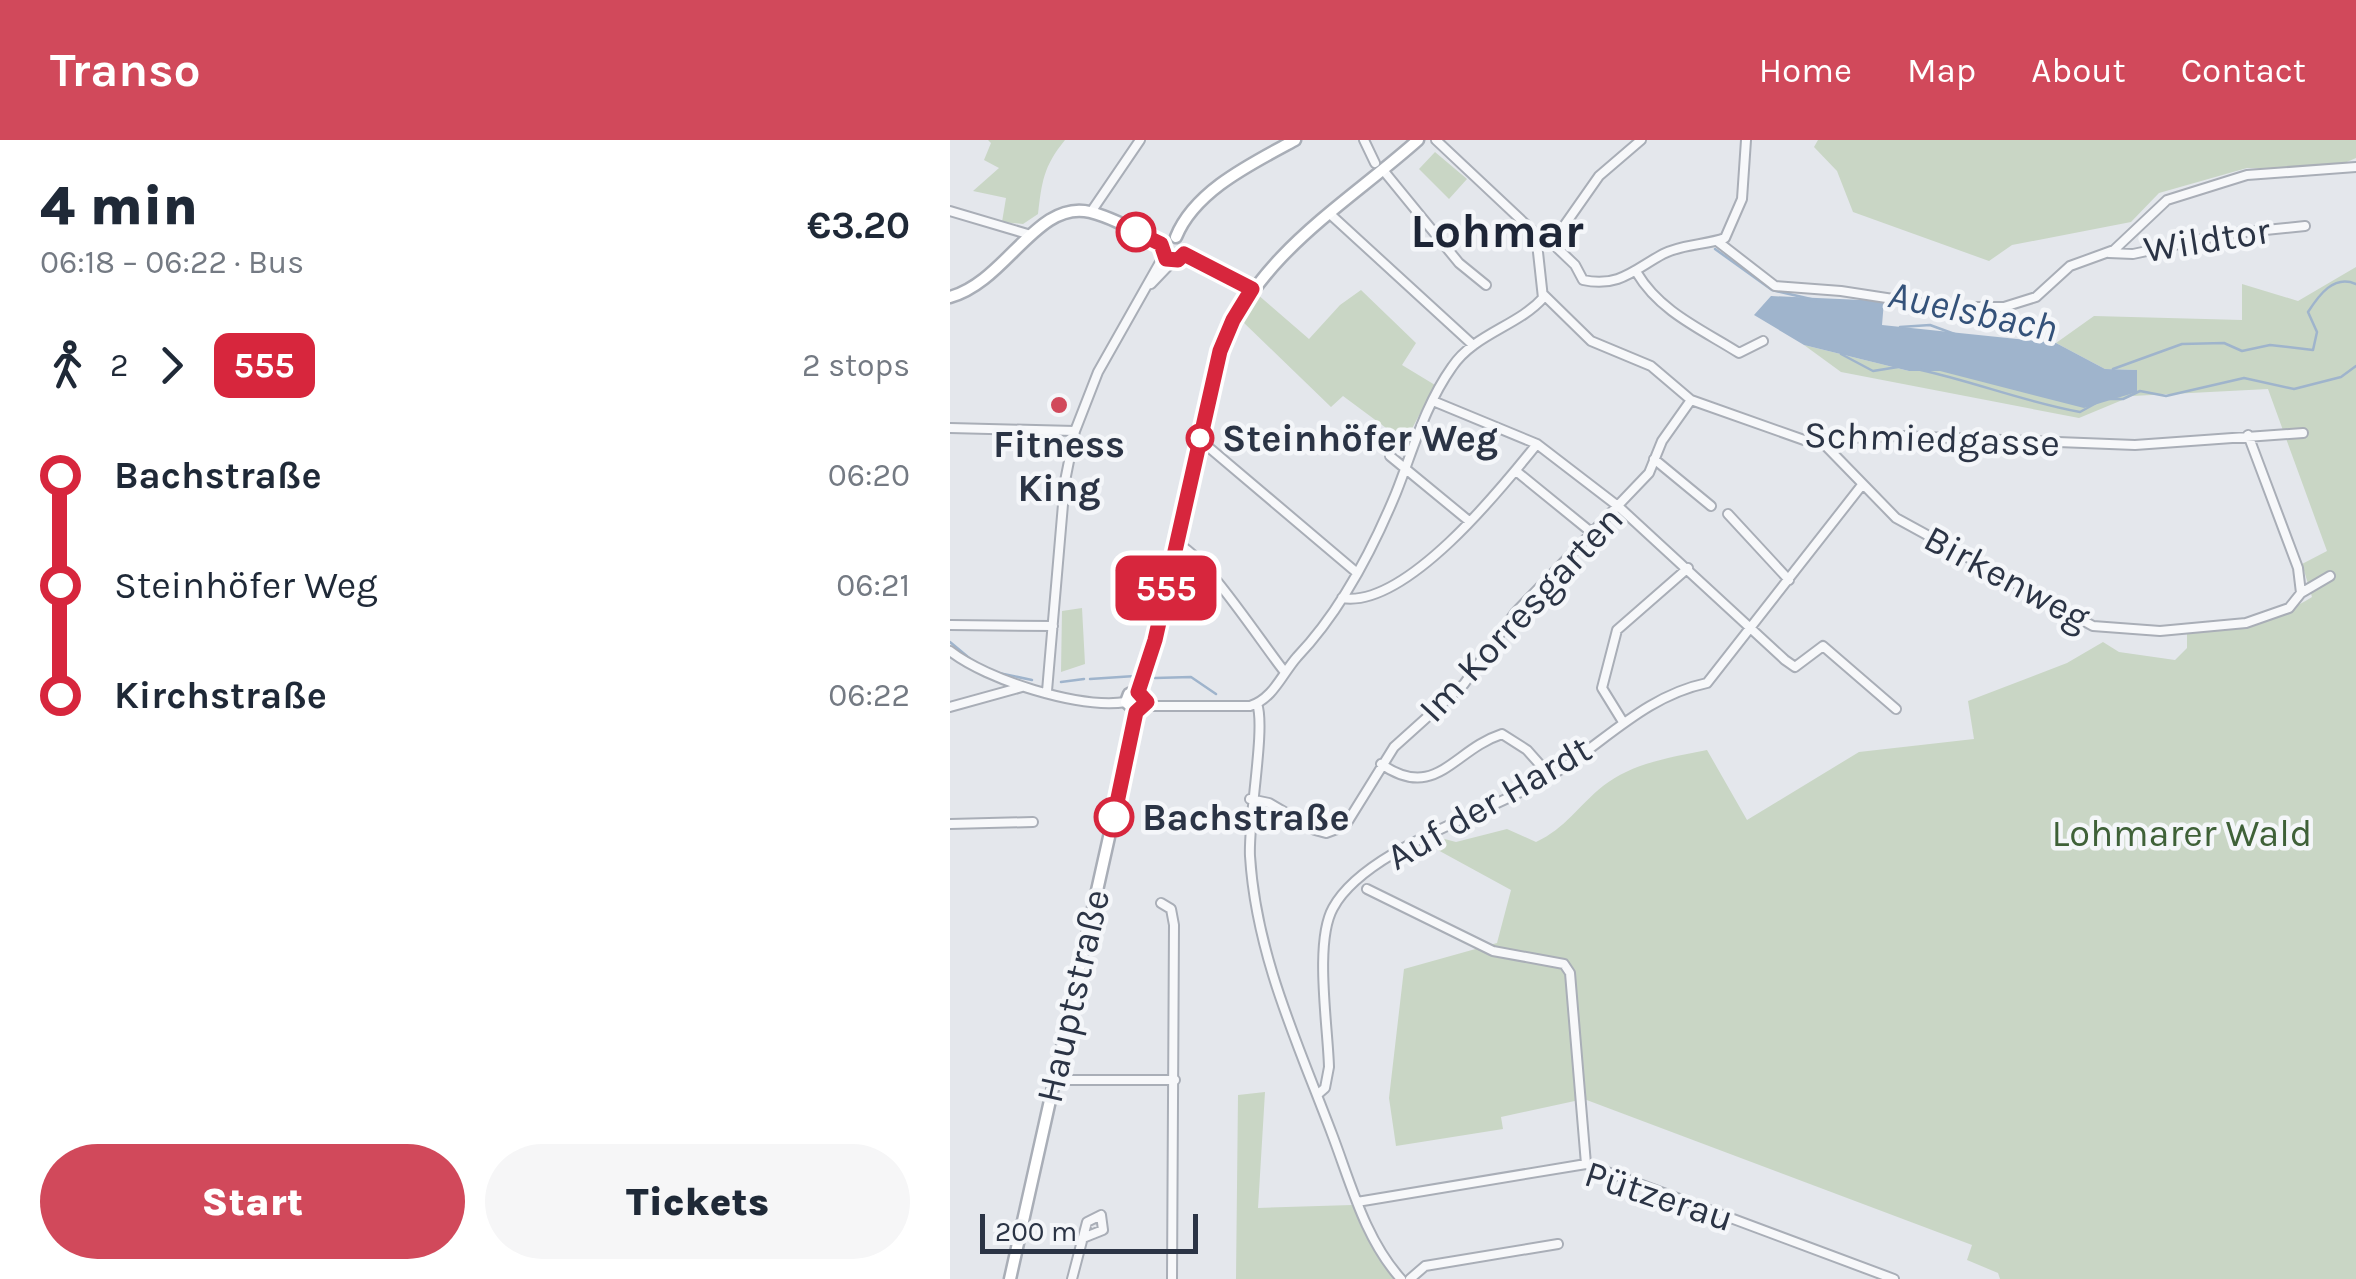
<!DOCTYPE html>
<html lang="en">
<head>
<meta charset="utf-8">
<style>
  body { margin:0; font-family:Karla,sans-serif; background:#f6f6f7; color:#1f2937; height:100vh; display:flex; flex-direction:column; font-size:38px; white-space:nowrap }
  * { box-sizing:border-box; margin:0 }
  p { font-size:32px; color:#747a83 }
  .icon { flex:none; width:55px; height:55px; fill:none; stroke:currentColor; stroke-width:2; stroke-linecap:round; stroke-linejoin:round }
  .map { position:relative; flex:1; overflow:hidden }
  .details { display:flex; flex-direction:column; background:#fff; width:950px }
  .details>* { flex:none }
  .badge { padding:0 20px; border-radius:15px; font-size:35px; line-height:65px }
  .scale { position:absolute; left:30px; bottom:25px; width:218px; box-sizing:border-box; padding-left:10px; border:5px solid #2b3445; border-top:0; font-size:28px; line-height:35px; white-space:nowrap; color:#2b3445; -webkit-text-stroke:8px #f4f6f9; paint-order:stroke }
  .map>.badge { position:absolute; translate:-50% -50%; box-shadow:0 0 0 5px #fff }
  .legs { display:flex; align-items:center; gap:15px; height:110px; padding:0 40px; font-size:32px }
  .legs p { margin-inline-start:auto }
  .summary { display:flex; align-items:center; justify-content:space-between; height:170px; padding:0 40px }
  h1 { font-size:55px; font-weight:800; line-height:75px }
  .primary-button { display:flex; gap:20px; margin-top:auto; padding:20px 40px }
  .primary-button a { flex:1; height:115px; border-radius:60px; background:#d1495b; color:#fff; font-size:40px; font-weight:800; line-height:115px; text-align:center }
  .primary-button a+a { background:#f6f6f7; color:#1f2937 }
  ul { padding:0 40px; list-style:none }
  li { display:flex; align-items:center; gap:35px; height:110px; font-size:38px }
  li i { display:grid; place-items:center; width:15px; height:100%; margin:0 12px; background:currentColor }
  li i::after { content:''; width:25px; height:25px; margin:-12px; border:8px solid; border-radius:50%; background:#fff }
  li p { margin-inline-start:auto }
  li:first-child i { background:linear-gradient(#0000 50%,currentColor 0) }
  li:last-child i { background:linear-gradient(currentColor 50%,#0000 0) }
  header { display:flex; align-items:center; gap:60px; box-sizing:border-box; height:140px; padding:0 50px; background:#d1495b; color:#fff }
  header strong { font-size:48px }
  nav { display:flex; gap:55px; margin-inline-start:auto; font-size:35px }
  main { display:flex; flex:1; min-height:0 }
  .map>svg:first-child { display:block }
  .green { fill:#c9d6c5 }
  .water { fill:#9fb4cc }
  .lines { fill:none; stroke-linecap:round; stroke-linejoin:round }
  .stream { stroke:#9fb4cc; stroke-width:2.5 }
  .street-casing { stroke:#a9aeb7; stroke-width:12 }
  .secondary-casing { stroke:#a9aeb7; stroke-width:15 }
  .street { stroke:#f7f8fa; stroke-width:8 }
  .secondary { stroke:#fff; stroke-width:10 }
  .line-1-casing { stroke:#fff; stroke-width:22 }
  .line-1 { stroke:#d7263d; stroke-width:15 }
  .stop-1-dot { fill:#fff; stroke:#d7263d; stroke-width:5 }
  .poi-dot { fill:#d1495b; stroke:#f4f6f9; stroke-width:4 }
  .labels { text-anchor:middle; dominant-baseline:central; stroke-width:9; stroke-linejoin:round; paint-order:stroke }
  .street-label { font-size:38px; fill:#2b3445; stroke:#f4f6f9 }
  .stop-label { font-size:38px; font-weight:bold; fill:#2b3445; stroke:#f4f6f9; text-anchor:start }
  .poi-label { font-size:38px; font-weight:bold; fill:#2b3445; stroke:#f4f6f9 }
  .park-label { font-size:38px; fill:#3f6138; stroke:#f4f6f9 }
  .water-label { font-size:40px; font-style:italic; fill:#34527a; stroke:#f4f6f9 }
  .district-label { font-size:48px; font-weight:bold; fill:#1d2536; stroke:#f4f6f9 }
</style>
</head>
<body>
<header>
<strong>Transo</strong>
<nav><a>Home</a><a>Map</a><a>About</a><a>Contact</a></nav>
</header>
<main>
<section class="details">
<div class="summary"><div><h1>4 min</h1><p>06:18 – 06:22 · Bus</p></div><b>€3.20</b></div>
<div class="legs"><svg class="icon" aria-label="walk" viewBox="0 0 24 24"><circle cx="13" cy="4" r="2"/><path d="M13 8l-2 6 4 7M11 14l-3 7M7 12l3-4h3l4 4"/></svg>2<svg class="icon" aria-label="forward" viewBox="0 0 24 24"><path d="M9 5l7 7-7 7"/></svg><b class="badge" style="background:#d7263d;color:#fff">555</b><p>2 stops</p></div>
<ul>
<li><i style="color:#d7263d"></i><b>Bachstraße</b><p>06:20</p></li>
<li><i style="color:#d7263d"></i><span>Steinhöfer Weg</span><p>06:21</p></li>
<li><i style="color:#d7263d"></i><b>Kirchstraße</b><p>06:22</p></li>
</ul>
<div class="primary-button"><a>Start</a><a>Tickets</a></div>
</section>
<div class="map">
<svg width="1406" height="1139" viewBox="0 0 1406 1139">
  <rect width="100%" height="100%" fill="#e4e7ec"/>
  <!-- green -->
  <path class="green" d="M 38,0 L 115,0 C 93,27 92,42 88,74 L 73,84 L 52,82 L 56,58 L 23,51 L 49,28 L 34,20 L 41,3 Z
    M 868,0 L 1406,0 L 1406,18 L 1376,31 L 1297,28 L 1209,53 L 1181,82 L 1062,105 L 1039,121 L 903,72 L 887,31 L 864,7 Z
    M 485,12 L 517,39 L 499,59 L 469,29 Z
    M 1406,127 L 1406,1139 L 1050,1139 L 1048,1133 L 1017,1120 L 1022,1105 L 634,959 L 551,977 L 553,989 L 446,1006 L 439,958 L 454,829 L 547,803 L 561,750 L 475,703 L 487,697 L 506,702 L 557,689 L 586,702 C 616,688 628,666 653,646 C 682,623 722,617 757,610 L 797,680 L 909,612 L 1024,599 L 1018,561 L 1117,523 L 1153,502 L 1169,512 L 1225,520 L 1237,508 L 1237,492 C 1284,489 1322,482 1362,457 L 1352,424 L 1377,411 L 1318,249 L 1182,256 L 1129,278 L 891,232 L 854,205 L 959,231 L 1187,230 L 1155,229 L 1106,203 L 1144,176 L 1292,180 L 1292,144 L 1348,161 Z
    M 411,150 L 466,203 L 452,225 L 485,245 L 455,302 L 393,256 L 381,267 L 292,181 L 307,154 L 359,199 L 390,165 Z
    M 132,468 L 135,524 L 111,532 L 112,471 Z
    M 315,952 L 308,1068 L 402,1065 L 445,1139 L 286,1139 L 288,955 Z"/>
  <!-- water -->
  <path class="water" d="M 821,156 L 934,161 L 932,185 L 1106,203 L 1155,229 L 1187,230 L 1187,252 L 1134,268 L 990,231 L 959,231 L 854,205 L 804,175 Z"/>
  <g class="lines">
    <!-- stream -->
    <path class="stream" d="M 765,109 L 822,150 L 865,160
      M 950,187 L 980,185 L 1010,196
      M 891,214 L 923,231 L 948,227
      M 1163,229 L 1232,204 L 1274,203 L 1292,211 L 1320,205 L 1363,210 L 1367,192 L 1358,172 C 1369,155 1384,134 1406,144
      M 971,230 C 1025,242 1075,262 1130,272 L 1148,262
      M 1160,259 L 1173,259 L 1190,251 L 1216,256 L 1294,238 L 1344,249 L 1391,237 L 1406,226
      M 0,502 L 24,522
      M 44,532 L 82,540
      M 205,538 L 241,537 L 266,554
      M 140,539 L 185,536
      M 111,542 L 134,539"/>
    <!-- street casing -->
    <g class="street-casing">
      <path id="street" d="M 414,0 L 425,23
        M 433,30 L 509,123 L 536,145
        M 0,71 L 81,95
        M 141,72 L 190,0
        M 380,74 L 523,205
        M 767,101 L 825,146 L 891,151 L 995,167 L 1054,167 L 1086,157 L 1120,126 L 1164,110 L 1217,60 L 1297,35 L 1406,27
        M 602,103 L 649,36 L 691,0
        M 590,104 L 602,103 L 625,125 L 633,140 C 669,148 685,129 713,114 C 732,104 756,105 775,98 L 792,59 L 796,0
        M 1159,113 L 1183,114 L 1276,94 L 1355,86
        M 687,133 C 710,172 753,190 789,213 L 813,201
        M 201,144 L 223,121
        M 594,155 L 641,201 L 701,226 L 741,260 L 854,300 L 949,296 L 1185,305 L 1353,293
        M 483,261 L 587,304 L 669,367 L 835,520 L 845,527 L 873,506 L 946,569
        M 0,288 L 125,291
        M 1298,295 L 1348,428 L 1351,453
        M 872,302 L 946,378 L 1143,486 L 1210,491 L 1296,483 L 1339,468 L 1351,453 L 1380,436
        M 249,305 L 256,305 L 406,432
        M 440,316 L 519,381
        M 704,319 L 761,366
        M 566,331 L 641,392
        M 778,374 L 839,440
        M 227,404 C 252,411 313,505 334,531
        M 392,458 C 455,469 551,349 587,304
        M 0,485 L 103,486
        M 0,511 C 37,540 129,569 176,562
        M 97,551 L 115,341 L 125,291 L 148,232 L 213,117
        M 307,564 C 316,587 298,680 300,716 C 306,815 348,904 382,994 C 401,1044 415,1099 451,1139
        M 196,566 L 300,566 C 323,559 332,534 347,517 C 390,472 422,411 446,353 C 463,310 475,265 502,227 C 524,194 568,186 593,158 L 586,94 L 486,0
        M 0,567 L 72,547
        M 673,582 L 652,548 L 667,490 L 738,428
        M 431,624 C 486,662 503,610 552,594 L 577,610 L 601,637
        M 300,659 L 319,663 L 365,690 L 376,693 L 395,686 L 444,607 L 514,544 L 565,473 L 699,333 L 712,301 L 741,260
        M 0,684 L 83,682
        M 417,749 L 543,811 L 614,824 L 620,833 L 636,1024
        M 211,763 L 221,769 L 224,785 L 222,1139
        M 104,940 L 225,940
        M 367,955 L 375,948 L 379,927 C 378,887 364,802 383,768 C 416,707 546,671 602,635 C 655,602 695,556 757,543 L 912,345
        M 407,1062 L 636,1024 L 944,1139
        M 122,1139 L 137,1082 L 151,1075 L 153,1090 L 133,1098
        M 460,1139 L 475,1126 L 608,1104"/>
    </g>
    <!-- secondary casing -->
    <g class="secondary-casing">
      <path id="secondary" d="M 226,97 C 245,50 303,23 345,0
        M 211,104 L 211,114 L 219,121 L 234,114
        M 234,114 L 303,149
        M 0,157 C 56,142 87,59 140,72 C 164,78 189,93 211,104
        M 189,551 L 205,500 L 271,211 C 306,115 395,65 468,0
        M 187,572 L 176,562 L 179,554 L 189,551
        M 187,572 L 197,562 L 189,551
        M 60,1139 L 187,572"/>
    </g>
    <!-- street -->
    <use href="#street" class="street"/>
    <!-- secondary -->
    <use href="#secondary" class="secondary"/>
  </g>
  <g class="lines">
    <!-- line-1 casing -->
    <g class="line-1-casing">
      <path id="line-1" d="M 164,677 L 186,572 L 197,562 L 188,552 L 205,500 L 270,211 L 283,180 L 302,149 L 234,114 L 228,120 L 216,119 L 211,104 L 186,92"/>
    </g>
    <!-- line-1 -->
    <use href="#line-1" class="line-1"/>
  </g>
  <!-- markers -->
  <g class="stop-1-dot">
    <circle cx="186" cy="92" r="18"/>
    <circle cx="250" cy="298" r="12"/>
    <circle cx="164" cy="677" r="18"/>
  </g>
  <circle class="poi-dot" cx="109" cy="265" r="10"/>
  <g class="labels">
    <!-- street labels -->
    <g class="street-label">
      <text transform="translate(1257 100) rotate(-9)">Wildtor</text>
      <text transform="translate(982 299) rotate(2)">Schmiedgasse</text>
      <text transform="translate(1057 438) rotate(28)">Birkenweg</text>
      <text transform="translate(571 474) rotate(-47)">Im Korresgarten</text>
      <text transform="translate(539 663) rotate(-30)">Auf der Hardt</text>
      <text transform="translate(123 856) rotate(-77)">Hauptstraße</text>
      <text transform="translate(709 1056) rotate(18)">Pützerau</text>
    </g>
    <!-- stop labels -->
    <g class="stop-label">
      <text x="272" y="298">Steinhöfer Weg</text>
      <text x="192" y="677">Bachstraße</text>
    </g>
    <!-- poi labels -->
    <g class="poi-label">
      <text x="109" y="304">Fitness<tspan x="109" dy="44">King</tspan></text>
    </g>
    <!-- park labels -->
    <g class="park-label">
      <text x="1232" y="693">Lohmarer Wald</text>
    </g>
    <!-- water labels -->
    <g class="water-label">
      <text transform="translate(1023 171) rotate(12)">Auelsbach</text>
    </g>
    <!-- district labels -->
    <g class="district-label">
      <text x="547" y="91">Lohmar</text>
    </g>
  </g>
</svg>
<div class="scale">200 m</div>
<b class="badge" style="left:216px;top:448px;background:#d7263d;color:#fff">555</b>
</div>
</main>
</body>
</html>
